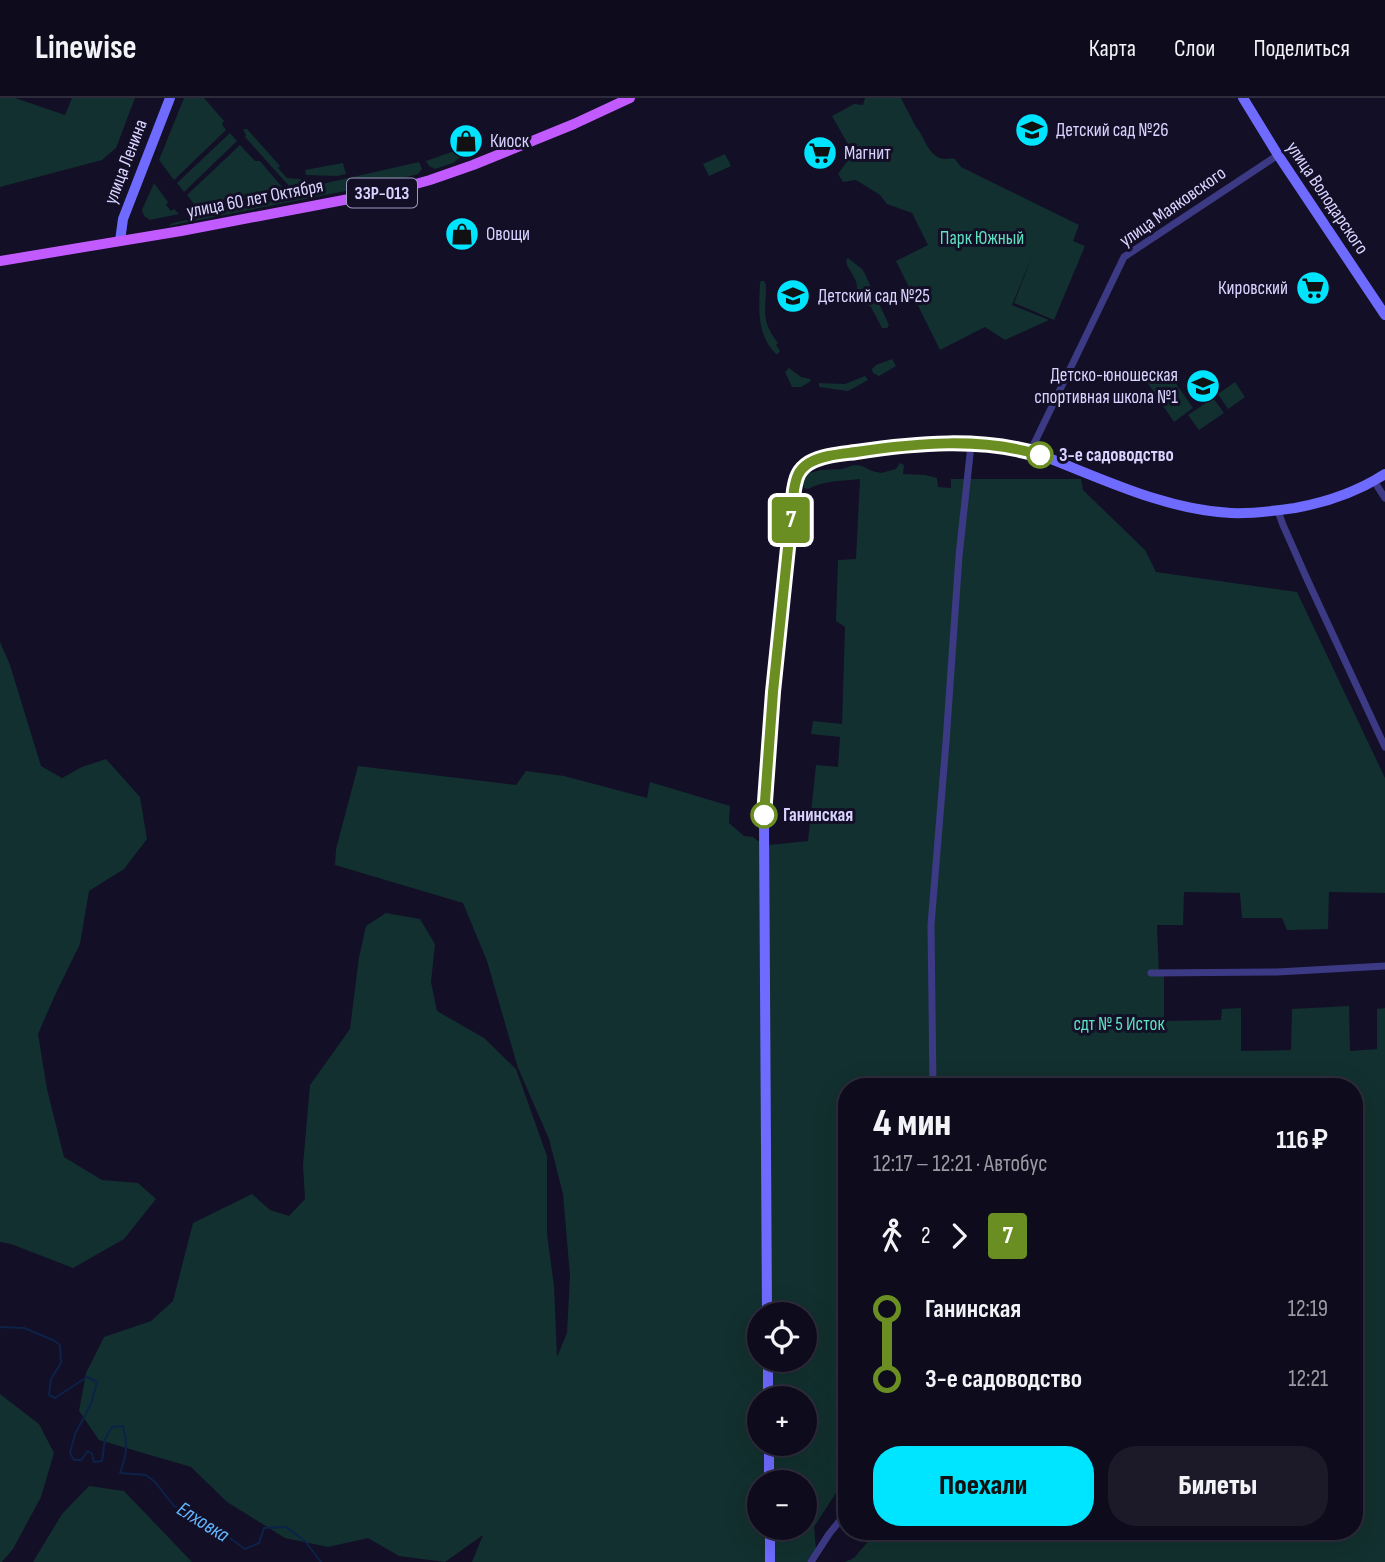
<!DOCTYPE html>
<html lang="ru">
<head>
<meta charset="utf-8">
<style>
  body { margin:0; font-family:"Sofia Sans Condensed",sans-serif; background:#1c1929; color:#f1f3f6; height:100vh; display:flex; flex-direction:column; font-size:26px; white-space:nowrap }
  * { box-sizing:border-box; margin:0 }
  p { font-size:23px; color:#9b9ba3 }
  .icon { flex:none; width:38px; height:38px; fill:none; stroke:currentColor; stroke-width:2; stroke-linecap:round; stroke-linejoin:round }
  .map { position:relative; flex:1; overflow:hidden }
  .panel { position:absolute; left:838px; top:980px; width:525px; height:462px; display:flex; flex-direction:column; background:#0e0b1c; border-radius:28px; box-shadow:0 7px 28px #0002,0 0 0 2px #2e2b3b }
  .panel>* { flex:none }
  .badge { padding:0 14px; border-radius:5px; font-size:24px; line-height:46px }
  .buttons { position:absolute; left:747px; top:1204px; display:grid; gap:14px }
  .buttons a { display:grid; place-items:center; width:70px; height:70px; border-radius:50%; background:#0e0b1c; box-shadow:0 7px 28px #0002,0 0 0 2px #2e2b3b; font-size:35px }
  .map>.badge { position:absolute; translate:-50% -50%; box-shadow:0 0 0 4px #fff }
  .legs { display:flex; align-items:center; gap:10px; height:77px; padding:0 35px; font-size:23px }
  .legs p { margin-inline-start:auto }
  .summary { display:flex; align-items:center; justify-content:space-between; height:119px; padding:0 35px }
  h1 { font-size:38px; font-weight:800; line-height:52px }
  .primary-button { display:flex; gap:14px; margin-top:auto; padding:14px 35px }
  .primary-button a { flex:1; height:80px; border-radius:28px; background:#00e5ff; color:#111; font-size:28px; font-weight:800; line-height:80px; text-align:center }
  .primary-button a+a { background:#1c1929; color:#f1f3f6 }
  ul { padding:0 35px; list-style:none }
  li { display:flex; align-items:center; gap:24px; height:70px; font-size:26px }
  li i { display:grid; place-items:center; width:10px; height:100%; margin:0 9px; background:currentColor }
  li i::after { content:''; width:18px; height:18px; margin:-9px; border:5px solid; border-radius:50%; background:#0e0b1c }
  li p { margin-inline-start:auto }
  li:first-child i { background:linear-gradient(#0000 50%,currentColor 0) }
  li:last-child i { background:linear-gradient(currentColor 50%,#0000 0) }
  header { display:flex; align-items:center; gap:42px; box-sizing:border-box; height:98px; padding:0 35px; background:#0e0b1c; border-bottom:2px solid #2e2b3b }
  header strong { font-size:33px }
  nav { display:flex; gap:38px; margin-inline-start:auto; font-size:24px }
  .map>svg:first-child { display:block }
  .green { fill:#12302f; fill-rule:evenodd }
  .lines { fill:none; stroke-linecap:round; stroke-linejoin:round }
  .stream { stroke:#0c2248; stroke-width:2 }
  .street { stroke:#3d3a85; stroke-width:7 }
  .secondary { stroke:#6f6bff; stroke-width:10 }
  .primary { stroke:#c25bff; stroke-width:10 }
  .line-1-casing { stroke:#fff; stroke-width:16 }
  .line-1 { stroke:#6b8e23; stroke-width:10 }
  .stop-1-dot { fill:#fff; stroke:#6b8e23; stroke-width:3.5 }
  .labels { text-anchor:middle; dominant-baseline:central; stroke-width:6; stroke-linejoin:round; paint-order:stroke }
  .shield { fill:#130f26; stroke:#9e99be; stroke-width:2 }
  .shield-label { font-size:18px; font-weight:bold; fill:#d9d4ff }
  .poi-label { font-size:19px; fill:#d9d4ff; stroke:#130f26; text-anchor:start }
  .street-label { font-size:19px; fill:#d9d4ff; stroke:#130f26 }
  .park-label { font-size:19px; fill:#5fe0c0; stroke:#130f26 }
  .stop-label { font-size:19px; font-weight:bold; fill:#d9d4ff; stroke:#130f26; text-anchor:start }
  .water-label { font-size:21px; font-style:italic; fill:#62b6ff; stroke:#130f26 }
</style>
</head>
<body>
<header>
<strong>Linewise</strong>
<nav><a>Карта</a><a>Слои</a><a>Поделиться</a></nav>
</header>
<div class="map">
<svg width="1385" height="1464" viewBox="0 0 1385 1464">
  <rect width="100%" height="100%" fill="#130f26"/>
  <!-- green -->
  <path class="green" d="M 0,0 L 15,0 L 65,17 L 72,0 L 135,0 L 116,50 L 102,62 L 0,89 Z
    M 184,0 L 204,0 L 224,23 L 222,26 L 226,32 L 174,82 L 159,62 Z
    M 865,0 L 901,0 L 916,29 C 925,39 927,57 943,61 C 947,61 951,60 955,61 L 961,69 L 1079,127 L 1073,143 L 1085,148 L 1054,222 L 1014,205 L 1033,156 L 1012,207 L 1049,222 L 1005,242 L 985,229 L 940,252 L 896,163 L 928,147 L 912,115 L 887,106 L 880,97 L 856,82 L 843,84 L 838,76 L 853,55 L 832,18 L 854,6 L 863,7 Z
    M 243,31 L 247,31 L 280,68 L 278,70 L 287,80 L 301,81 L 301,85 L 289,88 L 245,39 L 246,37 Z
    M 230,35 L 237,43 L 184,94 L 177,85 Z
    M 240,47 L 255,63 L 260,63 L 287,95 L 200,114 L 187,97 Z
    M 460,51 L 463,57 L 453,65 L 435,71 L 429,68 L 426,63 Z
    M 725,56 L 731,68 L 709,78 L 703,66 Z
    M 419,64 L 422,71 L 418,76 L 376,87 L 168,128 L 173,125 L 292,99 L 291,93 Z
    M 343,65 L 346,76 L 337,78 L 306,77 L 305,72 Z
    M 154,85 L 168,104 L 166,107 L 171,113 L 174,111 L 179,116 L 150,122 L 144,118 L 142,112 Z
    M 848,160 L 862,171 L 865,176 L 889,227 L 887,230 L 882,230 L 871,209 L 859,201 L 856,183 L 847,167 L 846,162 Z
    M 761,183 L 764,183 L 766,187 C 766,213 760,222 778,245 L 776,247 L 780,253 L 777,257 C 756,237 759,211 760,185 Z
    M 892,261 L 896,268 L 879,278 L 873,275 L 872,271 L 876,267 Z
    M 789,270 L 801,279 L 810,281 L 811,283 L 801,289 L 792,289 L 785,274 Z
    M 1166,271 L 1193,310 L 1174,324 L 1147,284 Z
    M 865,278 L 868,282 L 848,293 L 819,289 L 819,285 L 845,286 Z
    M 1235,284 L 1245,299 L 1228,311 L 1218,296 Z
    M 1213,300 L 1224,315 L 1199,332 L 1188,317 Z
    M 900,365 L 904,367 L 903,376 L 925,377 L 937,380 L 938,389 L 951,390 L 951,381 L 1081,381 L 1083,392 L 1145,452 L 1156,474 L 1297,494 L 1385,680 L 1385,795 L 1329,794 L 1328,831 L 1287,832 L 1282,820 L 1242,820 L 1240,795 L 1184,794 L 1183,827 L 1157,827 L 1159,876 L 1164,878 L 1164,923 L 1221,922 L 1222,911 L 1241,910 L 1241,953 L 1291,952 L 1292,911 L 1349,908 L 1350,953 L 1377,951 L 1377,911 L 1385,910 L 1385,1464 L 845,1464 L 854,1460 L 877,1433 L 1354,1433 L 1354,989 L 847,989 L 847,1378 L 814,1429 L 816,1451 L 807,1464 L 472,1464 L 483,1437 L 445,1464 L 399,1458 L 368,1440 L 328,1449 L 285,1440 L 227,1404 L 191,1369 L 99,1342 L 79,1313 L 86,1275 L 104,1239 L 151,1223 L 173,1203 L 193,1125 L 252,1096 L 270,1112 L 289,1118 L 305,1101 L 303,1067 L 310,987 L 350,931 L 359,859 L 366,828 L 386,815 L 420,821 L 435,846 L 431,884 L 437,913 L 484,940 L 516,971 L 547,1058 L 547,1136 L 554,1188 L 557,1259 L 567,1235 L 570,1178 L 563,1096 L 549,1041 L 518,970 L 487,863 L 463,805 L 335,767 L 336,751 L 358,668 L 516,687 L 526,673 L 564,678 L 647,700 L 650,684 L 730,708 L 729,725 L 744,738 L 753,739 L 758,743 L 769,747 L 808,743 L 816,667 L 838,669 L 840,639 L 811,636 L 813,623 L 842,626 L 845,529 L 836,523 L 838,462 L 856,461 L 860,381 C 841,383 825,382 808,391 L 804,390 L 802,383 L 806,376 L 821,372 L 842,371 L 854,367 L 862,368 L 872,373 L 881,375 L 896,371 ZM 760,1216 L 805,1216 L 805,1262 L 760,1262 ZM 760,1300 L 805,1300 L 805,1346 L 760,1346 ZM 760,1384 L 805,1384 L 805,1430 L 760,1430 Z
    M 0,544 L 10,567 L 41,668 L 62,680 L 82,669 L 106,661 L 140,699 L 147,741 L 124,771 L 89,793 L 80,846 L 56,895 L 38,936 L 47,991 L 64,1059 L 102,1082 L 138,1085 L 156,1101 L 124,1141 L 73,1170 L 11,1146 L 0,1144 Z
    M 0,1296 L 39,1326 L 54,1355 L 41,1399 L 13,1451 L 2,1464 L 0,1464 Z
    M 89,1388 L 124,1393 L 192,1464 L 33,1464 L 62,1416 Z"/>
  <g class="lines">
    <!-- stream -->
    <path class="stream" d="M 0,1229 L 24,1230 L 53,1242 L 60,1247 L 61,1265 L 51,1281 L 49,1297 L 55,1300 L 87,1279 L 97,1284 L 91,1306 L 75,1336 L 70,1355 L 74,1362 L 81,1362 L 88,1353 L 92,1356 L 94,1364 L 102,1363 L 105,1341 L 112,1329 L 123,1328 C 128,1349 127,1355 120,1375 L 146,1377 L 155,1384 L 174,1408 L 201,1419 L 245,1451 L 259,1445 L 264,1430 L 286,1429 L 305,1443 L 321,1464"/>
    <!-- street -->
    <path class="street" d="M 1030,354 L 1124,159 L 1278,57
      M 1374,383 L 1385,400
      M 1278,413 L 1283,427 L 1307,481 L 1385,649
      M 1151,875 L 1277,874 L 1385,868
      M 933,989 L 931,827 L 946,644 L 959,458 L 971,347
      M 811,1464 L 829,1436 L 847,1414"/>
    <!-- secondary -->
    <path class="secondary" d="M 1243,0 L 1278,57 L 1385,217
      M 120,143 L 123,121 L 170,0
      M 767,1216 L 764,723 L 769,640 L 794,392 C 795,381 798,372 808,365 C 822,357 840,356 855,354 C 918,345 985,339 1046,359 C 1105,382 1167,412 1231,415 C 1252,416 1274,413 1295,410 C 1328,404 1357,394 1385,376
      M 768,1262 L 768,1300
      M 769,1346 L 769,1384
      M 770,1430 L 770,1464"/>
    <!-- primary -->
    <path class="primary" d="M 0,163 L 181,133 L 391,93 L 430,82 L 473,67 L 574,26 L 630,0"/>
  </g>
  <g class="lines">
    <!-- line-1 casing -->
    <g class="line-1-casing">
      <path id="line-1" d="M 764,717 L 773,594 L 794,392 C 796,380 798,372 809,365 C 823,357 841,356 856,354 C 915,345 982,339 1040,357"/>
    </g>
    <!-- line-1 -->
    <use href="#line-1" class="line-1"/>
  </g>
  <!-- icons -->
  <defs>
    <g id="school-disc" transform="scale(1.75)"><circle r="9.5" fill="#00e5ff" stroke="#130f26"/><path d="M0-5L7-2L0 1L-7-2ZM-4 1L0 2.5L4 1V4Q0 6-4 4Z" fill="#111"/></g>
    <g id="shop-disc" transform="scale(1.75)"><circle r="9.5" fill="#00e5ff" stroke="#130f26"/><path d="M-5-2.5h2.3a2.7 3.5 0 0 1 5.4 0H5L5.5 6h-11ZM-1.5-2.5h3a1.5 2.3 0 0 0-3 0Z" fill="#111"/></g>
    <g id="supermarket-disc" transform="scale(1.75)"><circle r="9.5" fill="#00e5ff" stroke="#130f26"/><path d="M-6-5.5h2.5l.6 2H6L4.5 2H-2.5L-4.4-4H-6ZM-1.5 3.2a1.3 1.3 0 1 0 .1 0ZM3 3.2a1.3 1.3 0 1 0 .1 0Z" fill="#111"/></g>
  </defs>
  <g fill-rule="evenodd">
    <use href="#school-disc" x="1032" y="32"/>
    <use href="#shop-disc" x="466" y="43"/>
    <use href="#supermarket-disc" x="820" y="55"/>
    <use href="#shop-disc" x="462" y="136"/>
    <use href="#supermarket-disc" x="1313" y="190"/>
    <use href="#school-disc" x="793" y="198"/>
    <use href="#school-disc" x="1203" y="288"/>
  </g>
  <!-- markers -->
  <g class="stop-1-dot">
    <circle cx="1040" cy="357" r="12"/>
    <circle cx="764" cy="717" r="12"/>
  </g>
  <g class="labels">
    <!-- shield labels -->
    <rect class="shield" x="347" y="80.5" width="70" height="29" rx="5"/>
    <g class="shield-label">
      <text x="382" y="95">33Р-013</text>
    </g>
    <!-- poi labels -->
    <g class="poi-label">
      <text x="1056" y="32">Детский сад №26</text>
      <text x="490" y="43">Киоск</text>
      <text x="844" y="55">Магнит</text>
      <text x="486" y="136">Овощи</text>
      <text x="1288" y="190" text-anchor="end">Кировский</text>
      <text x="818" y="198">Детский сад №25</text>
      <text x="1178" y="277" text-anchor="end">Детско-юношеская<tspan x="1178" dy="22">спортивная школа №1</tspan></text>
    </g>
    <!-- street labels -->
    <g class="street-label">
      <text transform="translate(126 64) rotate(-69)">улица Ленина</text>
      <text transform="translate(1327 100) rotate(56)">улица Володарского</text>
      <text transform="translate(255 101) rotate(-11)">улица 60 лет Октября</text>
      <text transform="translate(1173 109) rotate(-35)">улица Маяковского</text>
    </g>
    <!-- park labels -->
    <g class="park-label">
      <text x="982" y="140">Парк Южный</text>
      <text x="1119" y="926">сдт № 5 Исток</text>
    </g>
    <!-- stop labels -->
    <g class="stop-label">
      <text x="1059" y="357">3-е садоводство</text>
      <text x="783" y="717">Ганинская</text>
    </g>
    <!-- water labels -->
    <g class="water-label">
      <text transform="translate(203 1424) rotate(32)">Елховка</text>
    </g>
  </g>
</svg>
<div class="buttons">
<a><svg class="icon" aria-label="locate" viewBox="0 0 24 24"><circle cx="12" cy="12" r="6"/><path d="M12 2v4M12 18v4M2 12h4M18 12h4"/></svg></a>
<a>+</a>
<a>−</a>
</div>
<b class="badge" style="left:791px;top:422px;background:#6b8e23;color:#fff">7</b>
<section class="panel">
<div class="summary"><div><h1>4 мин</h1><p>12:17 – 12:21 · Автобус</p></div><b>116 ₽</b></div>
<div class="legs"><svg class="icon" aria-label="walk" viewBox="0 0 24 24"><circle cx="13" cy="4" r="2"/><path d="M13 8l-2 6 4 7M11 14l-3 7M7 12l3-4h3l4 4"/></svg>2<svg class="icon" aria-label="forward" viewBox="0 0 24 24"><path d="M9 5l7 7-7 7"/></svg><b class="badge" style="background:#6b8e23;color:#fff">7</b></div>
<ul>
<li><i style="color:#6b8e23"></i><b>Ганинская</b><p>12:19</p></li>
<li><i style="color:#6b8e23"></i><b>3-е садоводство</b><p>12:21</p></li>
</ul>
<div class="primary-button"><a>Поехали</a><a>Билеты</a></div>
</section>
</div>
</body>
</html>
